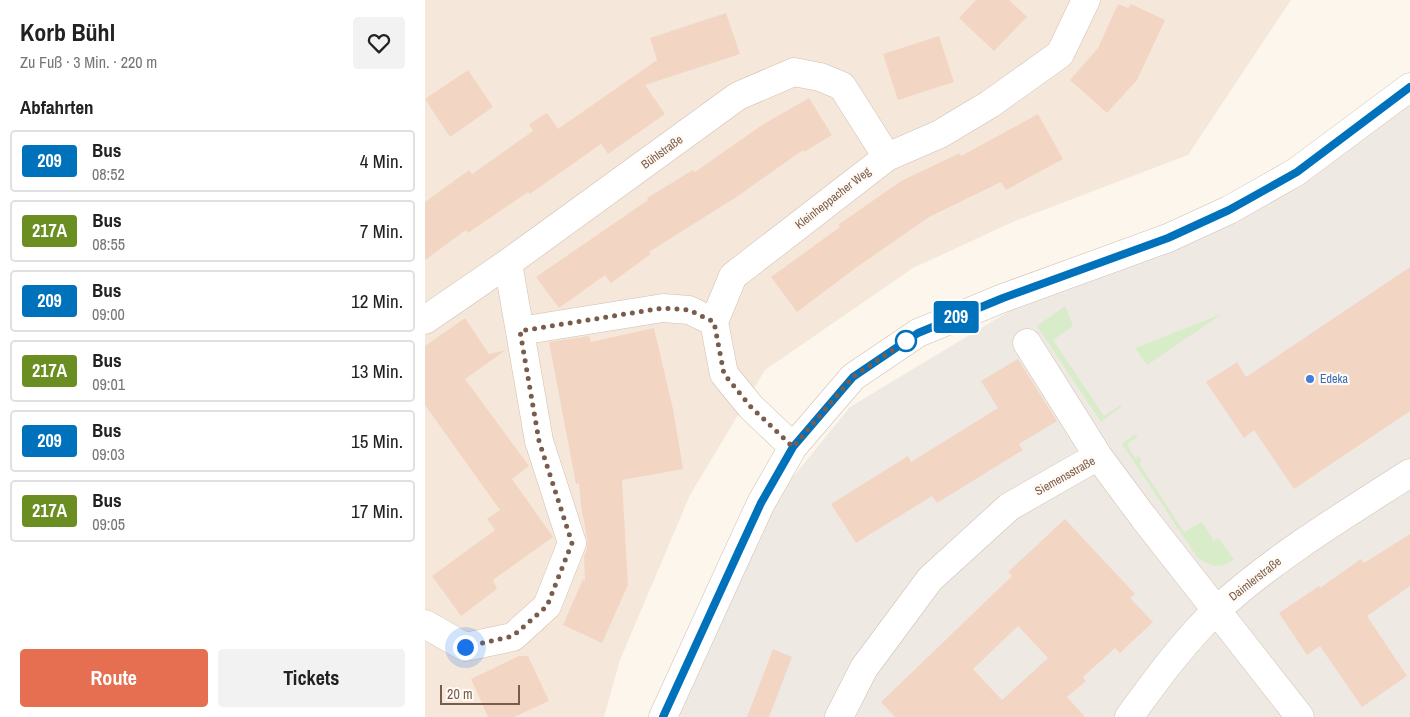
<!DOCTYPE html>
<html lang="de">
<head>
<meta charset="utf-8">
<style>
  body { margin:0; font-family:"Archivo Narrow",sans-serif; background:#f2f2f2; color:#222; height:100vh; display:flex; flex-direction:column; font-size:19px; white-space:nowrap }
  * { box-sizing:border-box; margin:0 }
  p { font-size:16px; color:#767676 }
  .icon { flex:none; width:28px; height:28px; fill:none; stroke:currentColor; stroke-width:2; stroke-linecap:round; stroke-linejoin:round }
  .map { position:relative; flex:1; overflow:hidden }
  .drawer { display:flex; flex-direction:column; background:#fff; width:425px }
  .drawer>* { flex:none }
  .badge { padding:0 10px; border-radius:4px; font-size:18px; line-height:32px }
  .scale { position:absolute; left:15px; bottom:12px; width:80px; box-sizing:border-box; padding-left:5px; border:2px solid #7a5c4d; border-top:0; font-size:14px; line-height:18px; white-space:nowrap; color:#7a5c4d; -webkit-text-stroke:4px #fffaf3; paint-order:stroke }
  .you { position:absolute; width:25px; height:25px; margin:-12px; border:4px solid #fff; border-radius:50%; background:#1a73e8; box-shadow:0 0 0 8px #1a73e833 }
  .map>.badge { position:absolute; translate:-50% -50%; box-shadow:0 0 0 2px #fff }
  h2 { padding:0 20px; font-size:19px; line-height:45px }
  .round { display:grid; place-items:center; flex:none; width:52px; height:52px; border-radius:5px; background:#f2f2f2 }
  .headline { display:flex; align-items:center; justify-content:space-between; height:85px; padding:0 20px }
  h1 { font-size:24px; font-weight:800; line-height:38px }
  .action { display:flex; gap:10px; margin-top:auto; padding:10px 20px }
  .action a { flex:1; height:58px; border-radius:5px; background:#e76f51; color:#fff; font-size:20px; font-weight:800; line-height:58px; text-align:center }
  .action a+a { background:#f2f2f2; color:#222 }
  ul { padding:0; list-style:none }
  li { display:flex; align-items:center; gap:15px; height:62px; margin:0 10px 8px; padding:0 10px; border:2px solid #e0e0e0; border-radius:5px }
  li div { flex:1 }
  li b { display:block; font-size:19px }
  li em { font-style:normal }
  li .badge { min-width:55px; font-weight:700; text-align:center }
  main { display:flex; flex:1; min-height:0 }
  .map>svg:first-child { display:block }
  .residential { fill:#f5e8da }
  .industrial { fill:#efe9e4 }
  .green { fill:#d8ecc9 }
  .building { fill:#f3d5c3; fill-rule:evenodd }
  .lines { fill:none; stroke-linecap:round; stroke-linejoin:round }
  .minor-casing { stroke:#d1beb0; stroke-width:29 }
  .minor { stroke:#fff; stroke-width:28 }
  .line-casing { stroke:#fff; stroke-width:11 }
  .line { stroke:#0072bc; stroke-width:8 }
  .walk { stroke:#7a5c4d; stroke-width:5; stroke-dasharray:0 9 }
  .stop-dot { fill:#fff; stroke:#0072bc; stroke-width:2.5 }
  .shop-dot { fill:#3f7fe0; stroke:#fffaf3; stroke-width:2 }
  .labels { text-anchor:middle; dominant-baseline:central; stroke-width:4.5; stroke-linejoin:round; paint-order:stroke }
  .street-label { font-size:12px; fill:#7a5c4d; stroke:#fffaf3 }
  .shop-label { font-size:12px; fill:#366cbe; stroke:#fffaf3; text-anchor:start }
</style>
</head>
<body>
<main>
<section class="drawer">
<div class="headline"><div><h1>Korb Bühl</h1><p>Zu Fuß · 3 Min. · 220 m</p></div><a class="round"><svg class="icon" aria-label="heart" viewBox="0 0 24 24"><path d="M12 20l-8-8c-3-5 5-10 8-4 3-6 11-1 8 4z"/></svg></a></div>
<h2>Abfahrten</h2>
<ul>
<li><span class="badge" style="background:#0072bc;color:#fff">209</span><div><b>Bus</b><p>08:52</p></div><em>4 Min.</em></li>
<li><span class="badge" style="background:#6b8e23;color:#fff">217A</span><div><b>Bus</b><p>08:55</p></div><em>7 Min.</em></li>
<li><span class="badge" style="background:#0072bc;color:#fff">209</span><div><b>Bus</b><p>09:00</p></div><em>12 Min.</em></li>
<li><span class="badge" style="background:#6b8e23;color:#fff">217A</span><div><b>Bus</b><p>09:01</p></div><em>13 Min.</em></li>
<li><span class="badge" style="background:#0072bc;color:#fff">209</span><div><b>Bus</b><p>09:03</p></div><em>15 Min.</em></li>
<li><span class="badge" style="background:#6b8e23;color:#fff">217A</span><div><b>Bus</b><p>09:05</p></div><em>17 Min.</em></li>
</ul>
<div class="action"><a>Route</a><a>Tickets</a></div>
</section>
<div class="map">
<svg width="985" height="717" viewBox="0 0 985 717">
  <rect width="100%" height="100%" fill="#fdf6ec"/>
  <!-- residential -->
  <path class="residential" d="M 0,0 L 866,0 L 763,155 L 590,221 L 488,268 L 340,370 L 265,495 L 195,660 L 179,717 L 0,717 Z"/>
  <!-- industrial -->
  <path class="industrial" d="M 985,104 L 985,717 L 252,717 L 346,504 L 425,407 L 596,304 Z"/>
  <!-- green -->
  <path class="green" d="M 640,306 L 648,326 L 628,340 L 679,416 L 696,405 L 696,407 L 676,422 L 612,326 Z
    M 797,314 L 722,365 L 710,348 Z
    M 710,434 L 713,437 L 702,444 L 710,458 L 714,456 L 717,461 L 714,463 L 759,532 L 777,522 L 789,541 L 794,538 L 809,560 C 795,569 785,567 772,557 L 697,444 Z"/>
  <!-- building -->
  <path class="building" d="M 551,0 L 584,0 L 602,17 L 569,51 L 534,18 Z
    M 693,4 L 703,8 L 706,4 L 740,20 L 712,80 L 682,113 L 645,80 L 673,48 Z
    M 301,13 L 315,54 L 220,85 L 240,114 L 183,154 L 176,144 L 105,194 L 103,192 L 43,233 L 41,230 L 0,260 L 0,202 L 44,170 L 47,174 L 108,131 L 104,124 L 122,113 L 133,129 L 232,60 L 225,38 Z
    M 514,36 L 529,82 L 473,100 L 458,54 Z
    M 43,70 L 68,107 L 25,137 L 0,99 Z
    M 384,98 L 407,135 L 379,152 L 378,150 L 313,196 L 224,252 L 226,254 L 186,283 L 180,275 L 134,308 L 111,277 L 223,200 L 222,198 L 268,170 L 270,172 L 337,125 Z
    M 613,114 L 638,159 L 581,190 L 576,182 L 504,217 L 432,267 L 372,312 L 346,277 L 415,227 L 413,225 L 476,181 L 535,153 L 536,156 Z
    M 985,267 L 985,411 L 869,489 L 829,430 L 819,438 L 781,382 L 812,362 L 821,377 Z
    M 40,318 L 64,354 L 81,350 L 40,379 L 104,466 L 87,479 L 128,537 L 68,580 L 72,589 L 36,616 L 7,576 L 70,530 L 62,519 L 75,510 L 0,405 L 0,346 Z
    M 229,328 L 248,409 L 258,469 L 197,480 L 203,585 L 177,643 L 138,625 L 158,579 L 160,581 L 159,556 L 162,549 L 162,541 L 163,543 L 156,506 L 154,483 L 151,484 L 124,342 L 164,336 L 166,342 Z
    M 593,359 L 632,421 L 594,444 L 598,450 L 512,503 L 507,496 L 431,543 L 406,504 L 483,456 L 486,462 L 573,408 L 556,381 Z
    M 640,519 L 710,594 L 705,598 L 728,622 L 695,653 L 690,648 L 658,677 L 661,681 L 642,697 L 660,717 L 470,717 L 456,702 L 587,576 L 583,572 ZM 593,626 L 623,658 L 577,700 L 548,669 Z
    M 985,534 L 985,586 L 942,616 L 982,676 L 937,707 L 895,646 L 882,655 L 854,613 L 894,586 L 895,588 L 936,559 L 939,563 Z
    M 348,649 L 367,657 L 344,717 L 322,717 Z
    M 94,656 L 103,656 L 124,701 L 89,717 L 63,717 L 46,679 Z"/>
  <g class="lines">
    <!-- minor casing -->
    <g class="minor-casing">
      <path id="minor" d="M 0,320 L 83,263 L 313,96 L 369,72 L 395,77 L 417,86 L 462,157
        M 95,331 L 238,308 L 264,310 L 289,322
        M 602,343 L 673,456 L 719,518 L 875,717
        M 368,447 L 326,407 L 299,374 L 289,322 L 308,276 L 462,157 L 515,134 L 565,104 L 635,54 L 661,0
        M 0,624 L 40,647 L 88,637 L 122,606 L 147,543 L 114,441 L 83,263
        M 238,717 L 312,555 L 336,503 L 368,447 L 428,377 L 493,333 L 578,298 L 743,238 L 804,210 L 871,172 L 985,87
        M 414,717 L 439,668 L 505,579 L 584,507 L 673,456
        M 704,717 C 731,680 760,640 793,609 C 851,556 920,515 985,473"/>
    </g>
    <!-- minor -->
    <use href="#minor" class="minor"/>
  </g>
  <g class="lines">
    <!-- line casing -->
    <g class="line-casing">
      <path id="line" d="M 238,717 L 312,555 L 336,503 L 368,447 L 428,377 L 493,333 L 578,298 L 743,238 L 804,210 L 872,172 L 985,87"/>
    </g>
    <!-- line -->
    <use href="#line" class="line"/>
    <!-- walk -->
    <path class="walk" d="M 40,647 L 88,636 L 122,606 L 147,543 L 114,441 L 95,331 L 238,308 L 264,310 L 289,322 L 299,374 L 326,407 L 368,447 L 428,377 L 481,341"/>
  </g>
  <!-- markers -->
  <circle class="stop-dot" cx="481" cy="341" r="10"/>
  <circle class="shop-dot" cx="885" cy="379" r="5"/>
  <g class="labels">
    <!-- street labels -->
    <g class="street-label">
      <text transform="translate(237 152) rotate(-36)">Bühlstraße</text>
      <text transform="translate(408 198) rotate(-38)">Kleinheppacher Weg</text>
      <text transform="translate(640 476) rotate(-29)">Siemensstraße</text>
      <text transform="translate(830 579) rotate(-38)">Daimlerstraße</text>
    </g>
    <!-- shop labels -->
    <g class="shop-label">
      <text x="895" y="379">Edeka</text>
    </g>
  </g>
</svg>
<div class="scale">20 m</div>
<div class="you" style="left:40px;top:647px"></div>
<b class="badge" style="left:531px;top:317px;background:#0072bc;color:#fff">209</b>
</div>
</main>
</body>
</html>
